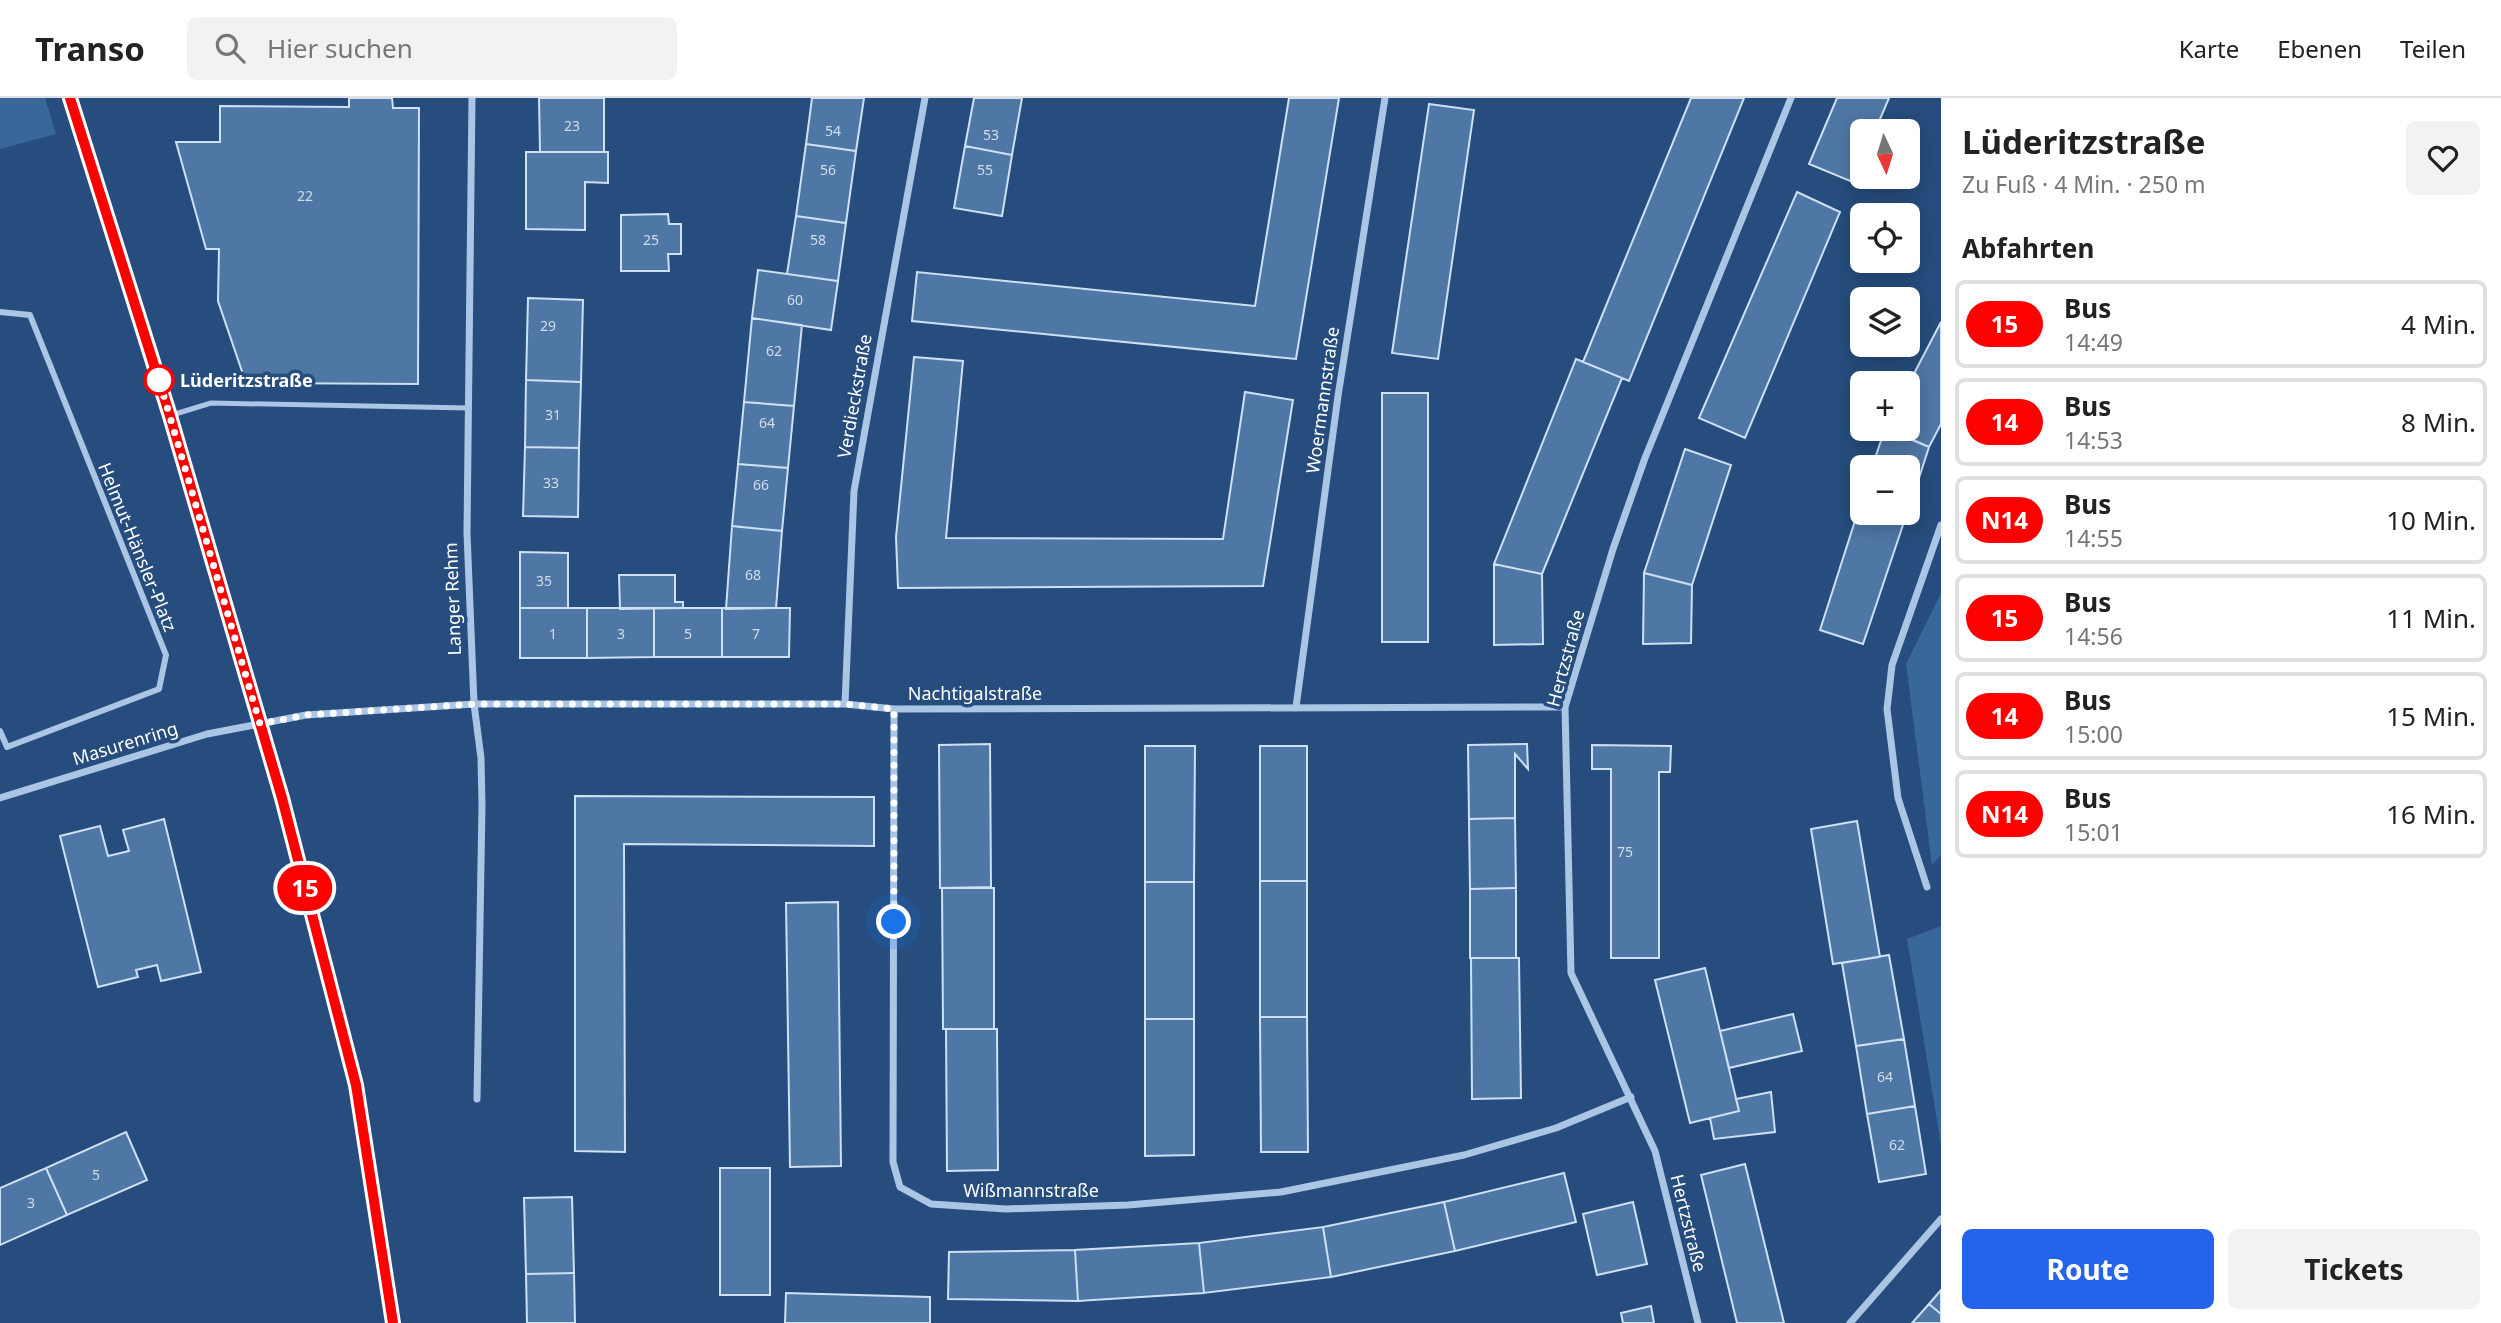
<!DOCTYPE html>
<html lang="de">
<head>
<meta charset="utf-8">
<style>
  body { margin:0; font-family:"Noto Sans",sans-serif; background:#f2f2f2; color:#222; height:100vh; display:flex; flex-direction:column; font-size:26px; white-space:nowrap }
  * { box-sizing:border-box; margin:0 }
  p { font-size:23px; color:#767676 }
  .icon { flex:none; width:38px; height:38px; fill:none; stroke:currentColor; stroke-width:2; stroke-linecap:round; stroke-linejoin:round }
  .map { position:relative; flex:1; overflow:hidden }
  .details { display:flex; flex-direction:column; background:#fff; width:560px }
  .details>* { flex:none }
  .badge { padding:0 14px; border-radius:23px; font-size:24px; line-height:46px }
  .needle { width:46px; rotate:176deg }
  .fabs { position:absolute; left:1850px; top:21px; display:grid; gap:14px }
  .fabs a { display:grid; place-items:center; width:70px; height:70px; border-radius:10px; background:#fff; box-shadow:0 4px 18px #0003; font-size:35px }
  .you { position:absolute; width:35px; height:35px; margin:-18px; border:5px solid #fff; border-radius:50%; background:#1a73e8; box-shadow:0 0 0 10px #1a73e833 }
  .map>.badge { position:absolute; translate:-50% -50%; box-shadow:0 0 0 4px #fff }
  h2 { padding:0 21px; font-size:26px; line-height:63px }
  .round { display:grid; place-items:center; flex:none; width:74px; height:74px; border-radius:10px; background:#f2f2f2 }
  .overview { display:flex; align-items:center; justify-content:space-between; height:119px; padding:0 21px }
  h1 { font-size:33px; font-weight:700; line-height:52px }
  .primary-button { display:flex; gap:14px; margin-top:auto; padding:14px 21px }
  .primary-button a { flex:1; height:80px; border-radius:10px; background:#2563eb; color:#fff; font-size:28px; font-weight:700; line-height:80px; text-align:center }
  .primary-button a+a { background:#f2f2f2; color:#222 }
  ul { padding:0; list-style:none }
  li { display:flex; align-items:center; gap:21px; height:88px; margin:0 14px 10px; padding:0 7px; border:4px solid #e0e0e0; border-radius:10px }
  li div { flex:1 }
  li b { display:block; font-size:26px }
  li em { font-style:normal }
  li .badge { min-width:77px; font-weight:700; text-align:center }
  header { display:flex; align-items:center; gap:42px; box-sizing:border-box; height:98px; padding:0 35px; background:#fff; border-bottom:2px solid #e0e0e0 }
  header strong { font-size:33px }
  nav { display:flex; gap:38px; margin-inline-start:auto; font-size:24px }
  .search { width:490px; height:63px; background:#f2f2f2; display:flex; align-items:center; gap:18px; box-sizing:border-box; padding:0 24px; border-radius:10px; color:#767676; font-size:26px }
  main { display:flex; flex:1; min-height:0 }
  .map>svg:first-child { display:block }
  .green { fill:#3a679a }
  .building { fill:#4f77a6; stroke:#cee0f4; stroke-width:2 }
  .lines { fill:none; stroke-linecap:round; stroke-linejoin:round }
  .service { stroke:#abc6e5; stroke-width:5 }
  .pedestrian { stroke:#abc6e5; stroke-width:6 }
  .minor { stroke:#abc6e5; stroke-width:7 }
  .tertiary { stroke:#abc6e5; stroke-width:12 }
  .line-casing { stroke:#fff; stroke-width:16 }
  .line { stroke:#f00; stroke-width:10 }
  .walk { stroke:#fff; stroke-width:7; stroke-dasharray:0 12.6 }
  .stop-dot { fill:#fff; stroke:#f00; stroke-width:3.5 }
  .labels { text-anchor:middle; dominant-baseline:central; stroke-width:7; stroke-linejoin:round; paint-order:stroke }
  .number-label { font-size:14px; fill:#d3dde9 }
  .stop-label { font-size:18px; font-weight:bold; fill:#fff; stroke:#264d7d; text-anchor:start }
  .street-label { font-size:18px; fill:#fff; stroke:#264d7d }
</style>
</head>
<body>
<header>
<strong>Transo</strong>
<div class="search"><svg class="icon" aria-label="search" viewBox="0 0 24 24"><circle cx="10" cy="10" r="6"/><path d="M15 15l6 6"/></svg>Hier suchen</div>
<nav><a>Karte</a><a>Ebenen</a><a>Teilen</a></nav>
</header>
<main>
<div class="map">
<svg width="1941" height="1225" viewBox="0 0 1941 1225">
  <rect width="100%" height="100%" fill="#264d7d"/>
  <!-- green -->
  <path class="green" d="M 0,0 L 45,0 L 56,36 L 0,51 Z
    M 1941,495 L 1941,757 L 1932,767 L 1906,566 Z
    M 1941,828 L 1941,1047 L 1907,841 Z"/>
  <!-- building -->
  <path class="building" d="M 349,0 L 392,0 L 393,10 L 419,10 L 418,286 L 246,285 L 218,203 L 219,151 L 206,151 L 176,44 L 220,44 L 220,8 L 349,9 Z
    M 539,0 L 604,0 L 604,54 L 540,54 Z
    M 812,0 L 864,0 L 856,53 L 806,46 Z
    M 974,0 L 1022,0 L 1012,57 L 965,48 Z
    M 1289,0 L 1339,0 L 1296,261 L 912,223 L 917,174 L 1255,208 Z
    M 1691,0 L 1744,0 L 1629,283 L 1583,264 Z
    M 1837,0 L 1889,0 L 1875,33 L 1862,33 L 1862,66 L 1855,85 L 1809,66 Z
    M 1429,6 L 1474,12 L 1438,261 L 1392,255 Z
    M 806,46 L 856,53 L 846,125 L 796,118 Z
    M 965,48 L 1012,57 L 1002,118 L 954,110 Z
    M 526,54 L 608,54 L 608,85 L 585,84 L 585,132 L 526,131 Z
    M 1797,94 L 1840,114 L 1745,340 L 1699,320 Z
    M 668,116 L 669,126 L 681,126 L 681,156 L 668,156 L 669,173 L 621,173 L 621,117 Z
    M 796,118 L 846,125 L 838,183 L 787,176 Z
    M 758,172 L 838,183 L 831,232 L 752,220 Z
    M 528,200 L 583,202 L 581,284 L 526,282 Z
    M 752,220 L 802,227 L 794,308 L 744,304 Z
    M 1941,224 L 1941,326 L 1929,349 L 1889,331 L 1908,331 L 1908,287 Z
    M 914,259 L 963,263 L 946,440 L 1223,441 L 1245,294 L 1293,302 L 1263,488 L 898,490 L 896,439 Z
    M 1576,261 L 1622,280 L 1542,476 L 1494,466 Z
    M 526,282 L 581,284 L 579,350 L 525,349 Z
    M 1382,295 L 1428,295 L 1428,544 L 1382,544 Z
    M 744,304 L 794,308 L 788,370 L 738,366 Z
    M 1885,331 L 1929,349 L 1908,414 L 1908,369 L 1872,369 Z
    M 525,349 L 579,350 L 578,419 L 523,418 Z
    M 1685,351 L 1731,367 L 1692,487 L 1644,475 Z
    M 738,366 L 788,370 L 782,433 L 732,428 Z
    M 1862,401 L 1862,415 L 1907,415 L 1863,546 L 1820,532 Z
    M 732,428 L 782,433 L 776,510 L 726,511 Z
    M 520,454 L 568,455 L 568,510 L 520,510 Z
    M 1494,466 L 1542,476 L 1543,546 L 1494,547 Z
    M 1644,475 L 1692,487 L 1691,545 L 1643,546 Z
    M 619,477 L 675,477 L 675,504 L 683,504 L 683,510 L 620,511 Z
    M 520,510 L 587,510 L 587,560 L 520,560 Z
    M 587,510 L 654,510 L 654,559 L 587,560 Z
    M 654,510 L 722,510 L 722,559 L 654,559 Z
    M 722,510 L 790,510 L 789,559 L 722,559 Z
    M 990,646 L 991,789 L 940,790 L 939,647 Z
    M 1527,646 L 1528,671 L 1515,656 L 1515,720 L 1469,721 L 1468,647 Z
    M 1592,647 L 1671,648 L 1670,674 L 1659,674 L 1659,860 L 1611,860 L 1611,671 L 1592,671 Z
    M 1145,648 L 1195,648 L 1194,784 L 1145,784 Z
    M 1260,648 L 1307,648 L 1307,783 L 1260,783 Z
    M 575,698 L 874,699 L 874,748 L 624,746 L 625,1054 L 575,1053 Z
    M 1515,720 L 1516,790 L 1470,791 L 1469,721 Z
    M 164,721 L 201,874 L 161,883 L 157,867 L 136,872 L 138,879 L 98,889 L 60,738 L 100,728 L 108,758 L 129,753 L 123,732 Z
    M 1857,723 L 1880,859 L 1833,866 L 1811,731 Z
    M 1260,783 L 1307,783 L 1307,919 L 1260,919 Z
    M 1145,784 L 1194,784 L 1194,921 L 1145,921 Z
    M 942,790 L 994,790 L 994,931 L 943,931 Z
    M 1516,790 L 1516,860 L 1470,860 L 1470,791 Z
    M 838,804 L 841,1068 L 790,1069 L 786,805 Z
    M 1889,857 L 1904,941 L 1856,948 L 1842,865 Z
    M 1471,860 L 1519,860 L 1521,1000 L 1472,1001 Z
    M 1705,870 L 1739,1013 L 1690,1025 L 1655,882 Z
    M 1793,916 L 1802,953 L 1729,970 L 1720,933 Z
    M 1260,919 L 1307,919 L 1308,1054 L 1261,1054 Z
    M 1145,921 L 1194,921 L 1194,1057 L 1145,1058 Z
    M 946,931 L 997,931 L 998,1072 L 947,1073 Z
    M 1904,941 L 1915,1008 L 1867,1016 L 1856,948 Z
    M 1771,994 L 1775,1034 L 1714,1041 L 1710,1020 L 1739,1013 L 1736,1001 Z
    M 1915,1008 L 1926,1076 L 1879,1084 L 1867,1016 Z
    M 126,1034 L 147,1082 L 67,1117 L 46,1070 Z
    M 1745,1066 L 1784,1225 L 1737,1225 L 1701,1077 Z
    M 46,1070 L 67,1117 L 0,1147 L 0,1090 Z
    M 720,1070 L 770,1070 L 770,1197 L 720,1197 Z
    M 1564,1075 L 1576,1124 L 1455,1153 L 1444,1104 Z
    M 572,1099 L 574,1175 L 526,1176 L 524,1100 Z
    M 1444,1104 L 1455,1153 L 1331,1179 L 1323,1129 Z
    M 1633,1104 L 1647,1166 L 1597,1177 L 1583,1116 Z
    M 1323,1129 L 1331,1179 L 1204,1195 L 1199,1145 Z
    M 1199,1145 L 1204,1195 L 1078,1203 L 1075,1152 Z
    M 1075,1152 L 1078,1203 L 948,1201 L 949,1154 Z
    M 574,1175 L 575,1225 L 527,1225 L 526,1176 Z
    M 1941,1192 L 1941,1216 L 1929,1206 Z
    M 786,1195 L 930,1199 L 930,1225 L 785,1225 Z
    M 1929,1206 L 1941,1216 L 1941,1225 L 1912,1225 Z
    M 1651,1208 L 1654,1225 L 1623,1225 L 1621,1215 Z"/>
  <g class="lines">
    <!-- service -->
    <path class="service" d="M 172,317 L 211,305 L 468,310"/>
    <!-- pedestrian -->
    <path class="pedestrian" d="M 0,214 L 30,217 L 166,557 L 159,591 L 7,649 L 0,633"/>
    <!-- minor -->
    <path class="minor" d="M 472,0 L 467,435 L 474,606 L 481,660 L 482,707 L 477,1001
      M 845,606 L 854,393 L 925,0
      M 1296,609 L 1338,298 L 1385,0
      M 894,611 L 893,1064 L 900,1089 L 931,1106 L 1006,1111 L 1128,1107 L 1281,1094 L 1464,1057 L 1556,1030 L 1631,999
      M 0,700 L 207,636 L 306,617 L 474,606 L 845,606 L 894,611 L 1565,609
      M 1927,789 L 1898,700 L 1887,611 L 1892,567 L 1941,427
      M 1698,1225 L 1655,1053 L 1571,875 L 1565,609 L 1613,451 L 1645,360 L 1791,0
      M 1850,1225 L 1941,1121"/>
    <!-- tertiary -->
    <path class="tertiary" d="M 70,0 L 170,318 L 282,700 L 356,987 L 393,1225"/>
  </g>
  <g class="lines">
    <!-- line casing -->
    <g class="line-casing">
      <path id="line" d="M 70,0 L 170,318 L 282,700 L 356,987 L 393,1225"/>
    </g>
    <!-- line -->
    <use href="#line" class="line"/>
    <!-- walk -->
    <path class="walk" d="M 159,282 L 158,278 L 260,626 L 306,617 L 474,606 L 845,606 L 894,611 L 894,824"/>
  </g>
  <!-- markers -->
  <circle class="stop-dot" cx="159" cy="282" r="14"/>
  <g class="labels">
    <!-- number labels -->
    <g class="number-label">
      <text x="572" y="27">23</text>
      <text x="833" y="32">54</text>
      <text x="991" y="36">53</text>
      <text x="828" y="71">56</text>
      <text x="985" y="71">55</text>
      <text x="305" y="97">22</text>
      <text x="651" y="141">25</text>
      <text x="818" y="141">58</text>
      <text x="795" y="201">60</text>
      <text x="548" y="227">29</text>
      <text x="774" y="252">62</text>
      <text x="553" y="316">31</text>
      <text x="767" y="324">64</text>
      <text x="551" y="384">33</text>
      <text x="761" y="386">66</text>
      <text x="753" y="476">68</text>
      <text x="544" y="482">35</text>
      <text x="553" y="535">1</text>
      <text x="621" y="535">3</text>
      <text x="688" y="535">5</text>
      <text x="756" y="535">7</text>
      <text x="1625" y="753">75</text>
      <text x="1885" y="978">64</text>
      <text x="1897" y="1046">62</text>
      <text x="96" y="1076">5</text>
      <text x="31" y="1104">3</text>
    </g>
    <!-- stop labels -->
    <g class="stop-label">
      <text x="180" y="282">Lüderitzstraße</text>
    </g>
    <!-- street labels -->
    <g class="street-label">
      <text transform="translate(854 298) rotate(-80)">Verdieckstraße</text>
      <text transform="translate(1322 302) rotate(-82)">Woermannstraße</text>
      <text transform="translate(138 449) rotate(68)">Helmut-Hänsler-Platz</text>
      <text transform="translate(452 501) rotate(-92)">Langer Rehm</text>
      <text transform="translate(1565 560) rotate(-75)">Hertzstraße</text>
      <text x="975" y="595">Nachtigalstraße</text>
      <text transform="translate(125 645) rotate(-17)">Masurenring</text>
      <text x="1031" y="1092">Wißmannstraße</text>
      <text transform="translate(1689 1125) rotate(76)">Hertzstraße</text>
    </g>
  </g>
</svg>
<div class="fabs">
<a><svg class="needle" viewBox="-14 -14 28 28"><path d="M0-13l5 13h-10z" fill="#e53935"/><path d="M0 13l5-13h-10z" fill="#767676"/></svg></a>
<a><svg class="icon" aria-label="locate" viewBox="0 0 24 24"><circle cx="12" cy="12" r="6"/><path d="M12 2v4M12 18v4M2 12h4M18 12h4"/></svg></a>
<a><svg class="icon" aria-label="layers" viewBox="0 0 24 24"><path d="M12 4l9 5-9 5-9-5zM3 14l9 5 9-5"/></svg></a>
<a>+</a>
<a>−</a>
</div>
<div class="you" style="left:894px;top:824px"></div>
<b class="badge" style="left:305px;top:790px;background:#f00;color:#fff">15</b>
</div>
<section class="details">
<div class="overview"><div><h1>Lüderitzstraße</h1><p>Zu Fuß · 4 Min. · 250 m</p></div><a class="round"><svg class="icon" aria-label="heart" viewBox="0 0 24 24"><path d="M12 20l-8-8c-3-5 5-10 8-4 3-6 11-1 8 4z"/></svg></a></div>
<h2>Abfahrten</h2>
<ul>
<li><span class="badge" style="background:#f00;color:#fff">15</span><div><b>Bus</b><p>14:49</p></div><em>4 Min.</em></li>
<li><span class="badge" style="background:#f00;color:#fff">14</span><div><b>Bus</b><p>14:53</p></div><em>8 Min.</em></li>
<li><span class="badge" style="background:#f00;color:#fff">N14</span><div><b>Bus</b><p>14:55</p></div><em>10 Min.</em></li>
<li><span class="badge" style="background:#f00;color:#fff">15</span><div><b>Bus</b><p>14:56</p></div><em>11 Min.</em></li>
<li><span class="badge" style="background:#f00;color:#fff">14</span><div><b>Bus</b><p>15:00</p></div><em>15 Min.</em></li>
<li><span class="badge" style="background:#f00;color:#fff">N14</span><div><b>Bus</b><p>15:01</p></div><em>16 Min.</em></li>
</ul>
<div class="primary-button"><a>Route</a><a>Tickets</a></div>
</section>
</main>
</body>
</html>
